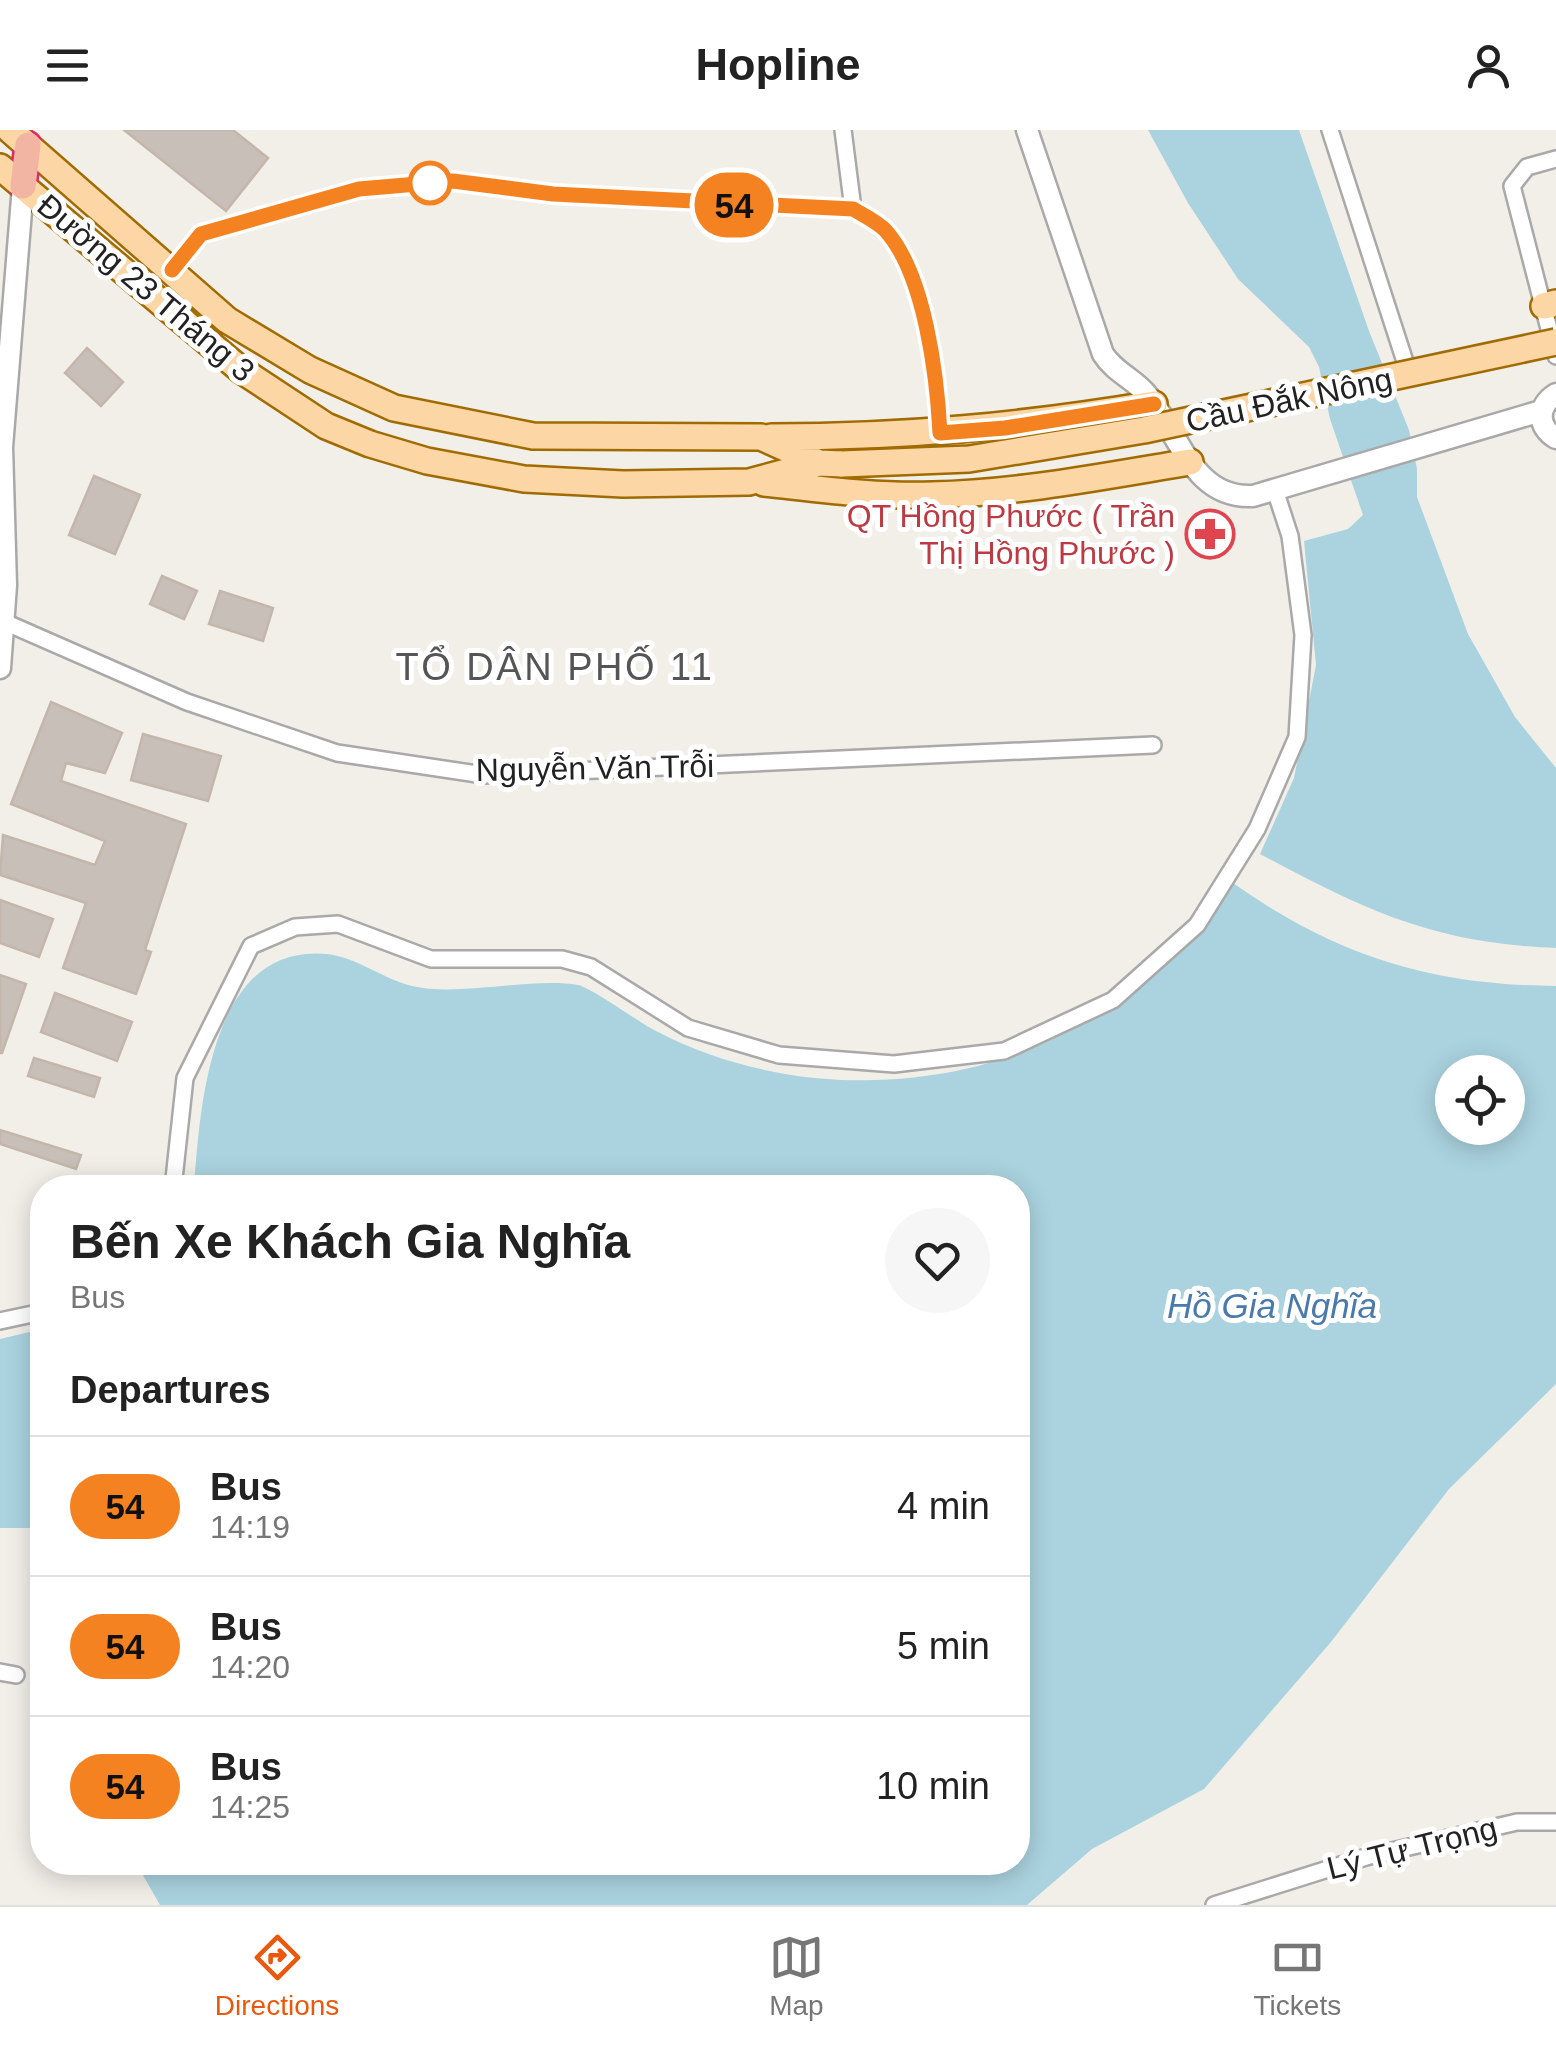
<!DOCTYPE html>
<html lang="en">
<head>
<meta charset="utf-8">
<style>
  body { margin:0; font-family:Helvetica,sans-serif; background:#f6f6f6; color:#222; height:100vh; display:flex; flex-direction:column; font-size:38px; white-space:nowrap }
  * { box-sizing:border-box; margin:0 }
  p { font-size:32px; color:#767676 }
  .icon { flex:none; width:55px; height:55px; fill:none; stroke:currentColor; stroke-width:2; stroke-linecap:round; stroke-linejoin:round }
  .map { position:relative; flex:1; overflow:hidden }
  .side { position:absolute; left:30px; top:1045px; width:1000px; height:700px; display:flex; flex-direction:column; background:#fff; border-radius:40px; box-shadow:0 5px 25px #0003 }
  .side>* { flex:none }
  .badge { padding:0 20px; border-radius:32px; font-size:35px; line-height:65px }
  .buttons { position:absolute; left:1435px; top:925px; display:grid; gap:20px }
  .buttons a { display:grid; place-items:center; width:90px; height:90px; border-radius:50%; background:#fff; box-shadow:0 5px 25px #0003; font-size:50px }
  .map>.badge { position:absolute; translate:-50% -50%; box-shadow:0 0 0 5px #fff }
  h2 { padding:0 40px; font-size:38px; line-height:90px }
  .round { display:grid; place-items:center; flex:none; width:105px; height:105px; border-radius:52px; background:#f6f6f6 }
  .headline { display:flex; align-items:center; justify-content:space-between; height:170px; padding:0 40px }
  h1 { font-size:48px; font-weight:600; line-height:75px }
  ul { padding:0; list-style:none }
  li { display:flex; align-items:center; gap:30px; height:140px; padding:0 40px; border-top:2px solid #e0e0e0 }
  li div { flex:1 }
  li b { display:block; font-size:38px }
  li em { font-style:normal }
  li .badge { min-width:110px; font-weight:700; text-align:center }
  header { display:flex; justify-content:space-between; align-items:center; height:130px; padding:0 40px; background:#fff; font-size:45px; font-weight:600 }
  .menu { display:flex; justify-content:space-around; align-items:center; height:140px; border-top:2px solid #e0e0e0; background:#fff; font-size:28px; color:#767676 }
  .menu a { display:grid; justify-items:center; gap:5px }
  .menu .active { color:#ea580c }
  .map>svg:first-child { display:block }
  .water { fill:#aad3df; fill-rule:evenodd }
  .building { fill:#c7bfb8; stroke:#c4b6ab; stroke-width:2.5 }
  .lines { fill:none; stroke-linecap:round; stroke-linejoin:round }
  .minor-casing { stroke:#a9a9a9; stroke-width:20 }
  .tertiary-casing { stroke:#a9a9a9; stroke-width:25 }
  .primary-casing { stroke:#a06b00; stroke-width:30 }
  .trunk-casing { stroke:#dc2a67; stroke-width:30 }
  .minor { stroke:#fff; stroke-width:15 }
  .tertiary { stroke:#fff; stroke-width:20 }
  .primary { stroke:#fcd6a4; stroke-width:25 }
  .trunk { stroke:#f2b4a3; stroke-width:25 }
  .primary-bridge-casing { stroke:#a06b00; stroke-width:30; stroke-linecap:butt }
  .primary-bridge { stroke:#fcd6a4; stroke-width:25 }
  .line-casing { stroke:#fff; stroke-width:22 }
  .line { stroke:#f58220; stroke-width:15 }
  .stop-dot { fill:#fff; stroke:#f58220; stroke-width:5 }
  .labels { text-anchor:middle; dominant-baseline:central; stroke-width:10; stroke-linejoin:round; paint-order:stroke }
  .street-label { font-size:32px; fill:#222; stroke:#fff }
  .health-label { font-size:32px; fill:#be3a42; stroke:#fff; text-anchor:end }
  .water-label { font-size:35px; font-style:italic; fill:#4a7aab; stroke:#fff }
  .quarter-label { font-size:38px; letter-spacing:2.5px; fill:#555; stroke:#fff }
</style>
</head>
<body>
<header><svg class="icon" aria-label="menu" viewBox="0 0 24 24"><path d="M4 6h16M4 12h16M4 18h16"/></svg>Hopline<svg class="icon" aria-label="person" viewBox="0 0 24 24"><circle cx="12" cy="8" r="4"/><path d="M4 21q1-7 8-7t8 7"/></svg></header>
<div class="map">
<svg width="1556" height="1775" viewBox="0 0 1556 1775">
  <rect width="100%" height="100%" fill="#f2efe9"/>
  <!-- water -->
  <path class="water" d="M 1148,0 L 1299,0 L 1369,201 L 1409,300 L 1417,339 L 1417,367 L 1468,504 L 1515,587 L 1556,638 L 1556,818 C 1432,813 1367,781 1260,724 L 1294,648 L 1316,535 L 1304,411 L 1348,399 L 1363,385 L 1330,289 L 1319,237 L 1309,217 L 1238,149 L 1188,73 Z
    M 1229,750 C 1333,825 1428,855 1556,856 L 1556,1254 L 1449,1359 L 1331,1512 L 1204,1659 L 1092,1719 L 1027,1775 L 160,1775 L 136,1733 L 1018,1732 L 1018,1058 L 194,1057 C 200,977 210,812 327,824 C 356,827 383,849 412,856 C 457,867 531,847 578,855 C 592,858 638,892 656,901 C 750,950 861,962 965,939 C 1020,927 1084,900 1126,861 C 1163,827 1195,787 1229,750 ZM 1452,942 L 1508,942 L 1508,998 L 1452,998 Z
    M 42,1199 L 42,1398 L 0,1398 L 0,1209 Z"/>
  <!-- building -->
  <path class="building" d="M 124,0 L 233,0 L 268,28 L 226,81 Z
    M 87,218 L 123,252 L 101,276 L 65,243 Z
    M 94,346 L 140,365 L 115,424 L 69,405 Z
    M 162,446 L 197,461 L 184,489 L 150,474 Z
    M 220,461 L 273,478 L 263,511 L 209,494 Z
    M 51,572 L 122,603 L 105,643 L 66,633 L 61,651 L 186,694 L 145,820 L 151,822 L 136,864 L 63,838 L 86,773 L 0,745 L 3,705 L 95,735 L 105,711 L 11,674 Z
    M 143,604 L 221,626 L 208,671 L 131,650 Z
    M 0,770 L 53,789 L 39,827 L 0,813 Z
    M 0,845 L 26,854 L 2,923 L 0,923 Z
    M 55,863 L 132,892 L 117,931 L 41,902 Z
    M 34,928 L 100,948 L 94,967 L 28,946 Z
    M 0,1000 L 81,1025 L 76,1039 L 0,1014 Z"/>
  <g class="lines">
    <!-- minor casing -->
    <g class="minor-casing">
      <path id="minor" d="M 843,0 L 853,79
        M 1330,0 L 1409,244
        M 1556,29 L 1527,37 L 1512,56 L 1556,226
        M 173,140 L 201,104 L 359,59 L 453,51 L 553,64 L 853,79 C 863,85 878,92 886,101 C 925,144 937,246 939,303
        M 0,490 L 187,572 L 337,623 L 484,645 L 1153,615
        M 173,1058 L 185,948 L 251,816 L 295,797 L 338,794 L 431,829 L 562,829 L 591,837 L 688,898 L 779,925 L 894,934 L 1004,921 L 1113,870 L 1197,795 L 1257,699 L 1297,607 L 1303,505 L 1290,406 L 1275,360
        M 0,1191 L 42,1182
        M 0,1542 L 16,1545
        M 1214,1775 L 1366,1727 L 1517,1692 L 1556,1692"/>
    </g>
    <!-- tertiary casing -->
    <g class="tertiary-casing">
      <path id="tertiary" d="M 1027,0 L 1103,224 C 1115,243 1135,249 1148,266 C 1180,305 1193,369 1253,366 L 1541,281
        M 1556,264 C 1537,276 1537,297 1556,308
        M 0,538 L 6,455 L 2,317 L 23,56"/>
    </g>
    <!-- primary casing -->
    <g class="primary-casing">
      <path id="primary" d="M 10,0 L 227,190 L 310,240 L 394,278 L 533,306 L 761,307 L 819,333
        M 0,37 L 241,240 L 326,296 L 370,314 L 427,331 L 524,349 L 623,354 L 749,352 L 819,333 L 842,334
        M 1544,176 L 1556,173
        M 771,307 C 906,307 1022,296 1154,274
        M 764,353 C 820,359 876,367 932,365 C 1019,363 1105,346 1190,332"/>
    </g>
    <!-- trunk casing -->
    <g class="trunk-casing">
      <path id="trunk" d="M 23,56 L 28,15"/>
    </g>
    <!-- minor -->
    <use href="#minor" class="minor"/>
    <!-- tertiary -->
    <use href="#tertiary" class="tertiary"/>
    <!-- primary -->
    <use href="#primary" class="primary"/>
    <!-- trunk -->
    <use href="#trunk" class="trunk"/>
    <!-- primary-bridge casing -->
    <g class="primary-bridge-casing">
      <path id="primary-bridge" d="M 842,334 L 969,329 L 1144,300 L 1556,212"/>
    </g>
    <!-- primary-bridge -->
    <use href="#primary-bridge" class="primary-bridge"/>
  </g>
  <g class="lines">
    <!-- line casing -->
    <g class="line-casing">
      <path id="line" d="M 172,140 L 201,104 L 359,59 L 453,51 L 553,64 L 853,79 C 863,85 878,92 886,101 C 925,145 937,246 940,303 L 1005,298 L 1154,274"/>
    </g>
    <!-- line -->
    <use href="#line" class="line"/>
  </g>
  <!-- icons -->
  <defs>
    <g id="pharmacy-ring" transform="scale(2.5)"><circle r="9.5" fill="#fff" stroke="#e0444e" stroke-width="1.5"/><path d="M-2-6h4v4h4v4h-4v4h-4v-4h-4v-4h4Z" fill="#e0444e"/></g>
  </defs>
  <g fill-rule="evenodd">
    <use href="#pharmacy-ring" x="1210" y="404"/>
  </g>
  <!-- markers -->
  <circle class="stop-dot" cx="430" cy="53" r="20"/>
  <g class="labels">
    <!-- street labels -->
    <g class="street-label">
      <text transform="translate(146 158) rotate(40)">Đường 23 Tháng 3</text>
      <text transform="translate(1289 270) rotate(-12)">Cầu Đắk Nông</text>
      <text transform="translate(595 638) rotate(-1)">Nguyễn Văn Trỗi</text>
      <text transform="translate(1412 1718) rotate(-14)">Lý Tự Trọng</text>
    </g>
    <!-- health labels -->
    <g class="health-label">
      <text x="1175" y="386">QT Hồng Phước ( Trần<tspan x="1175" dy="37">Thị Hồng Phước )</tspan></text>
    </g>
    <!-- water labels -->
    <g class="water-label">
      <text x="1272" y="1175">Hồ Gia Nghĩa</text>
    </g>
    <!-- quarter labels -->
    <g class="quarter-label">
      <text x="555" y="537">TỔ DÂN PHỐ 11</text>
    </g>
  </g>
</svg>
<div class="buttons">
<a><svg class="icon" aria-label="locate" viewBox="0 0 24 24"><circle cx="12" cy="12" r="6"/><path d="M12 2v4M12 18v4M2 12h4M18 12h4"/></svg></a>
</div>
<b class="badge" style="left:734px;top:75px;background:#f58220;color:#111">54</b>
<section class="side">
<div class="headline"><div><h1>Bến Xe Khách Gia Nghĩa</h1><p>Bus</p></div><a class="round"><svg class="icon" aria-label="heart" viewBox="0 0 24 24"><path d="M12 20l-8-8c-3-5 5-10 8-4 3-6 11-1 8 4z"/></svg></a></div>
<h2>Departures</h2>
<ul>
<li><span class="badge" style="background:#f58220;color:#111">54</span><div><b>Bus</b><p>14:19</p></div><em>4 min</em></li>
<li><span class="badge" style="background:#f58220;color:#111">54</span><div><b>Bus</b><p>14:20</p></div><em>5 min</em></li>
<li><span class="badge" style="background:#f58220;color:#111">54</span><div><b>Bus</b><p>14:25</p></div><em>10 min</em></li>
</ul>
</section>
</div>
<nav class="menu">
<a class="active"><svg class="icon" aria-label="directions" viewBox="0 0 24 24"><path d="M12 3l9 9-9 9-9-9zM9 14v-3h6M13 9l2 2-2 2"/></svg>Directions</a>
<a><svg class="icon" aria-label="map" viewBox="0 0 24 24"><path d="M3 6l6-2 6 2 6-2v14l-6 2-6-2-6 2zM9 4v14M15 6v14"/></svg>Map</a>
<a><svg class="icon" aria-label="tickets" viewBox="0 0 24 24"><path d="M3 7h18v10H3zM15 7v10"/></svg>Tickets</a>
</nav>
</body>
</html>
